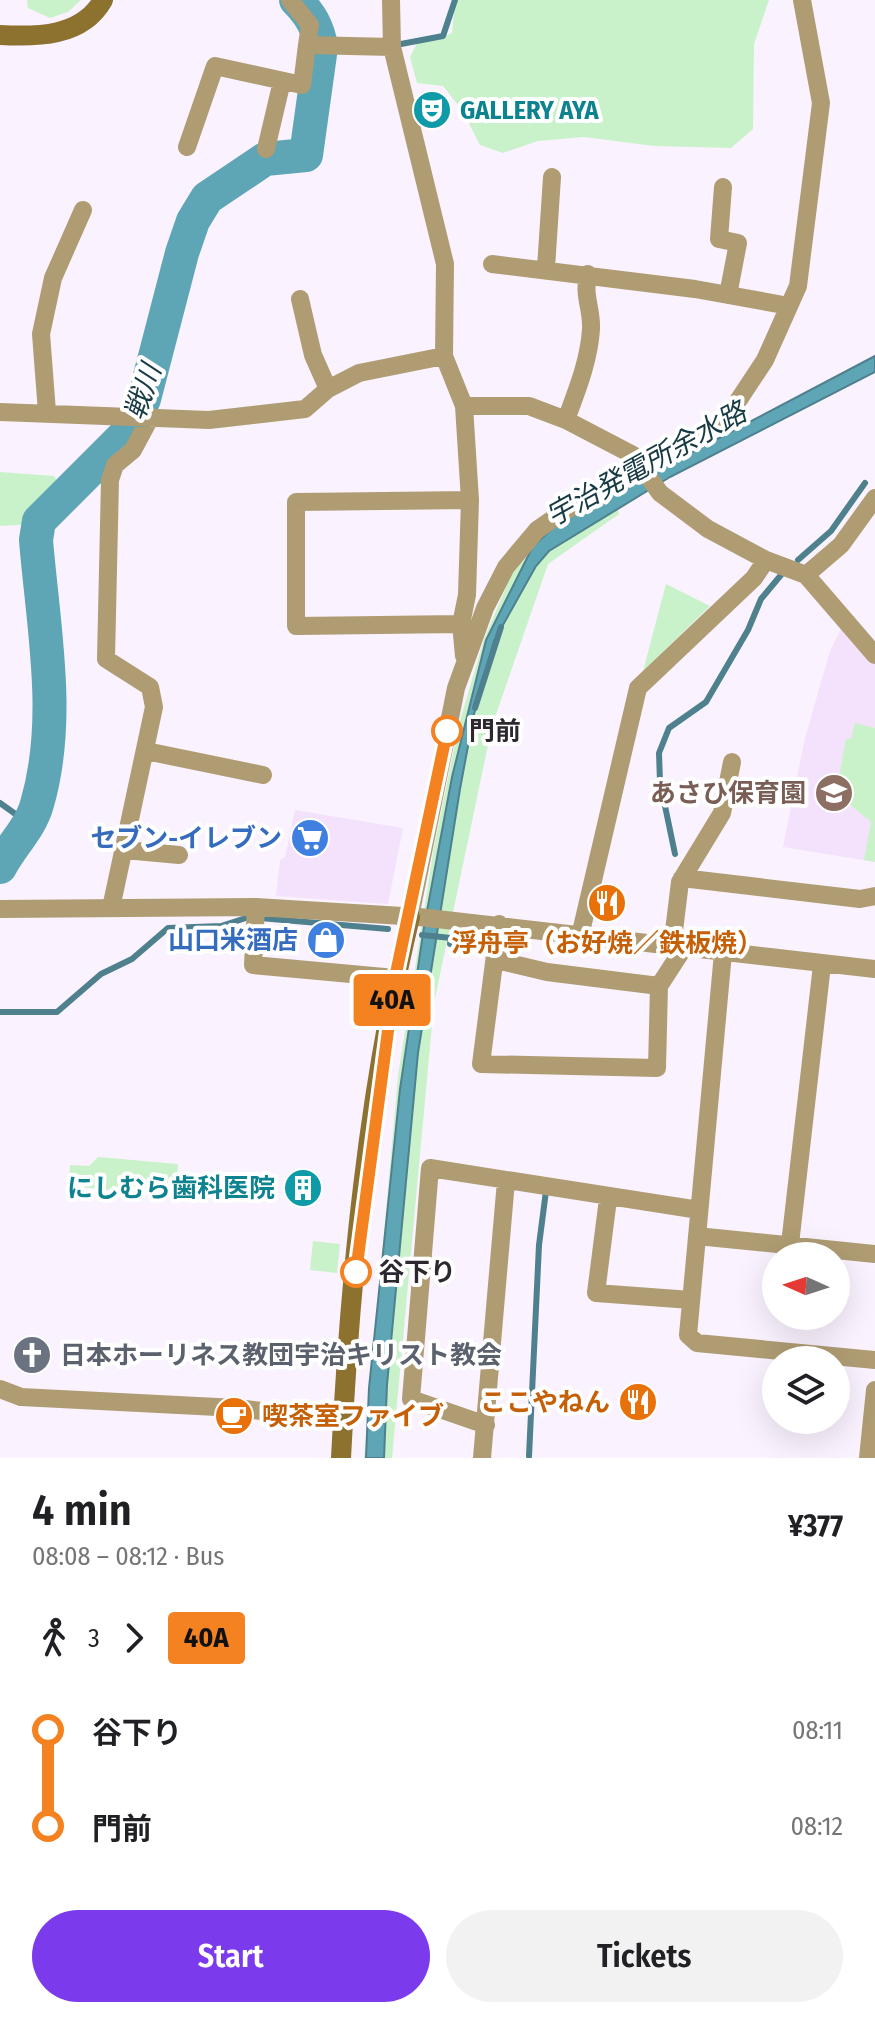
<!DOCTYPE html>
<html lang="en">
<head>
<meta charset="utf-8">
<style>
  body { margin:0; font-family:"Fira Sans Condensed","Noto Sans JP",sans-serif; background:#f2f2f2; color:#202124; height:100vh; display:flex; flex-direction:column; font-size:30px; white-space:nowrap }
  * { box-sizing:border-box; margin:0 }
  p { font-size:26px; color:#757577 }
  .icon { flex:none; width:44px; height:44px; fill:none; stroke:currentColor; stroke-width:2; stroke-linecap:round; stroke-linejoin:round }
  .map { position:relative; height:1458px; overflow:hidden }
  .panel { display:flex; flex-direction:column; background:#fff; flex:1 }
  .panel>* { flex:none }
  .badge { padding:0 16px; border-radius:6px; font-size:28px; line-height:52px }
  .needle { width:52px; rotate:273deg }
  .fabs { position:absolute; left:762px; top:1242px; display:grid; gap:16px }
  .fabs a { display:grid; place-items:center; width:88px; height:88px; border-radius:50%; background:#fff; box-shadow:0 8px 32px #0002; font-size:40px }
  .map>.badge { position:absolute; translate:-50% -50%; box-shadow:0 0 0 4px #fff }
  .legs { display:flex; align-items:center; gap:12px; height:88px; padding:0 32px; font-size:26px }
  .legs p { margin-inline-start:auto }
  .headline { display:flex; align-items:center; justify-content:space-between; height:136px; padding:0 32px }
  h1 { font-size:44px; font-weight:600; line-height:60px }
  .action { display:flex; gap:16px; margin-top:auto; padding:16px 32px }
  .action a { flex:1; height:92px; border-radius:48px; background:#7c3aed; color:#fff; font-size:32px; font-weight:600; line-height:92px; text-align:center }
  .action a+a { background:#f2f2f2; color:#202124 }
  ul { padding:0 32px; list-style:none }
  li { display:flex; align-items:center; gap:28px; height:96px; font-size:30px }
  li i { display:grid; place-items:center; width:12px; height:100%; margin:0 10px; background:currentColor }
  li i::after { content:''; width:20px; height:20px; margin:-10px; border:6px solid; border-radius:50%; background:#fff }
  li p { margin-inline-start:auto }
  li:first-child i { background:linear-gradient(#0000 50%,currentColor 0) }
  li:last-child i { background:linear-gradient(currentColor 50%,#0000 0) }
  .map>svg:first-child { display:block }
  .built { fill:#f4e2fc }
  .green { fill:#c9f2cb }
  .water { fill:#5ea5b6; stroke:#4f808e; stroke-width:2 }
  .lines { fill:none; stroke-linecap:round; stroke-linejoin:round }
  .stream { stroke:#4f808e; stroke-width:6 }
  .river { stroke:#5ea5b6; stroke-width:34 }
  .street { stroke:#af9c73; stroke-width:18 }
  .secondary { stroke:#8d712e; stroke-width:20 }
  .line-1-casing { stroke:#fff; stroke-width:18 }
  .line-1 { stroke:#f58220; stroke-width:12 }
  .stop-1-dot { fill:#fff; stroke:#f58220; stroke-width:4 }
  .labels { text-anchor:middle; dominant-baseline:central; stroke-width:8; stroke-linejoin:round; paint-order:stroke }
  .culture-label { font-size:26px; font-weight:bold; fill:#0d838f; stroke:#fff; text-anchor:start }
  .stop-label { font-size:26px; font-weight:bold; fill:#2d282f; stroke:#fff; text-anchor:start }
  .education-label { font-size:26px; font-weight:bold; fill:#785e54; stroke:#fff; text-anchor:end }
  .shop-label { font-size:26px; font-weight:bold; fill:#366cbe; stroke:#fff; text-anchor:end }
  .food-label { font-size:26px; font-weight:bold; fill:#c56008; stroke:#fff }
  .worship-label { font-size:26px; font-weight:bold; fill:#5b616d; stroke:#fff; text-anchor:start }
  .water-label { font-size:28px; font-style:italic; fill:#183b43; stroke:#fff }
</style>
</head>
<body>
<div class="map">
<svg width="875" height="1458" viewBox="0 0 875 1458">
  <rect width="100%" height="100%" fill="#faf2fe"/>
  <!-- built -->
  <path class="built" d="M 842,627 L 875,663 L 875,862 L 783,847 L 805,738 L 830,651 Z
    M 295,810 L 403,828 L 388,904 L 276,896 L 280,860 L 285,857 Z"/>
  <!-- green -->
  <path class="green" d="M 27,0 L 81,0 L 68,12 L 50,18 L 28,8 Z
    M 455,0 L 769,0 L 754,44 L 753,129 L 731,148 L 654,146 L 584,137 L 538,141 L 503,153 L 480,145 L 462,110 L 443,86 L 417,83 L 410,57 L 418,41 L 441,38 L 452,33 Z
    M 0,472 L 54,476 L 62,488 L 32,524 L 0,526 Z
    M 614,494 L 619,514 L 548,564 L 492,726 L 434,1003 L 392,1458 L 364,1458 L 398,1076 L 434,847 L 459,724 L 484,639 L 513,571 L 544,540 Z
    M 666,584 L 710,606 L 643,671 Z
    M 855,723 L 875,728 L 875,862 L 864,860 L 871,822 L 836,793 L 846,739 L 851,739 Z
    M 98,1157 L 178,1164 L 176,1196 L 69,1186 L 70,1165 L 89,1166 Z
    M 313,1241 L 340,1244 L 337,1273 L 310,1270 Z"/>
  <!-- water -->
  <path class="water" d="M 875,356 L 875,372 L 670,477 L 549,551 L 536,566 L 494,641 L 474,714 L 460,789 L 418,1053 L 387,1385 L 384,1458 L 366,1458 L 369,1388 L 400,1089 L 424,927 L 452,777 L 486,640 L 533,546 L 561,521 Z"/>
  <g class="lines">
    <!-- stream -->
    <path class="stream" d="M 401,44 L 443,36 L 455,0
      M 798,560 L 831,531 L 865,483
      M 475,708 L 501,627
      M 0,803 L 28,823
      M 675,854 L 660,782 L 659,753 L 669,728 L 706,702 L 748,630 L 761,599 L 781,575
      M 422,935 L 451,938 L 450,944
      M 0,1012 L 57,1012 L 101,974 L 132,959 L 168,928 L 221,926 L 249,917 L 388,929
      M 529,1456 L 539,1245 L 546,1191"/>
    <!-- river -->
    <path class="river" d="M 0,867 C 11,846 31,827 37,804 C 62,719 43,626 36,540 L 39,521 L 130,430 L 144,399 L 182,253 L 193,221 L 207,198 L 265,159 L 306,155 L 321,47 C 318,27 310,14 296,0"/>
    <!-- street -->
    <path class="street" d="M 290,0 L 310,25 L 307,45
      M 391,0 L 392,47 L 445,264 L 444,356 L 464,406 L 470,500 L 467,595 L 461,624 L 464,656
      M 187,147 L 215,66 L 302,85 L 307,45 L 392,47
      M 266,149 L 282,81
      M 723,187 L 719,239 L 738,243 L 728,295
      M 492,264 L 695,289 L 789,306
      M 546,268 L 552,177
      M 300,299 L 313,355 L 328,389
      M 464,406 L 529,406 L 566,420 L 633,455 L 660,493 L 708,529 L 766,560 L 806,575 L 875,655
      M 0,412 L 209,420 L 305,409 L 328,389 L 359,373 L 444,356
      M 47,412 L 41,334 L 53,278 L 83,210
      M 566,420 C 577,390 589,361 591,329 C 592,308 583,297 588,274
      M 806,575 L 841,545 L 875,498
      M 461,624 L 296,626 L 296,502 L 470,500
      M 146,751 L 263,775
      M 125,850 L 179,855
      M 682,878 L 860,899 L 875,896
      M 256,907 L 253,965 L 395,978
      M 111,908 L 154,707 L 150,687 L 106,659 L 110,480 L 115,465 L 133,450 L 149,420
      M 0,909 L 256,907 L 419,917 L 875,969
      M 410,917 L 456,688 L 485,608 L 506,567 L 537,530 L 560,514 L 643,468 L 717,423 L 732,410 L 765,360 L 798,286 L 821,103 L 802,0
      M 499,924 L 481,1064 L 657,1068 L 659,986 L 683,949
      M 580,936 L 638,688 L 754,578 L 766,560
      M 672,947 L 680,882 L 722,813 L 732,762
      M 723,953 L 688,1335 L 697,1343 L 875,1360
      M 497,960 L 547,972 L 659,986
      M 608,1199 L 596,1293 L 691,1300
      M 697,1236 L 875,1254
      M 790,1244 L 822,965
      M 0,1389 L 21,1397 L 237,1408 L 343,1421
      M 486,1425 L 411,1399 L 430,1168 L 699,1210
      M 482,1458 L 506,1181
      M 868,1458 L 875,1390"/>
    <!-- secondary -->
    <path class="secondary" d="M 0,35 C 37,37 82,37 103,0
      M 341,1458 C 350,1278 368,1092 410,917"/>
  </g>
  <g class="lines">
    <!-- line-1 casing -->
    <g class="line-1-casing">
      <path id="line-1" d="M 356,1272 L 395,978 L 447,731"/>
    </g>
    <!-- line-1 -->
    <use href="#line-1" class="line-1"/>
  </g>
  <!-- icons -->
  <defs>
    <g id="theatre-disc" transform="scale(2)"><circle r="9.5" fill="#0f9aa8" stroke="#fff"/><path d="M-5-5.5Q0-4 5-5.5V0Q5 5 0 6Q-5 5-5 0ZM-3.3-2.5H-1v1.5H-3.3ZM1-2.5H3.3v1.5H1ZM-2.8 1Q0 5.5 2.8 1Z" fill="#fff"/></g>
    <g id="school-disc" transform="scale(2)"><circle r="9.5" fill="#8d6e63" stroke="#fff"/><path d="M0-5L7-2L0 1L-7-2ZM-4 1L0 2.5L4 1V4Q0 6-4 4Z" fill="#fff"/></g>
    <g id="supermarket-disc" transform="scale(2)"><circle r="9.5" fill="#3f7fe0" stroke="#fff"/><path d="M-6-5.5h2.5l.6 2H6L4.5 2H-2.5L-4.4-4H-6ZM-1.5 3.2a1.3 1.3 0 1 0 .1 0ZM3 3.2a1.3 1.3 0 1 0 .1 0Z" fill="#fff"/></g>
    <g id="restaurant-disc" transform="scale(2)"><circle r="9.5" fill="#e8710a" stroke="#fff"/><path d="M-5-6h1v4h1v-4h1v4h1v-4h1v5L-1.5 .5V6h-2V.5L-5-1ZM5-6V6H3V1.5H1.5Q1.5-4 5-6Z" fill="#fff"/></g>
    <g id="shop-disc" transform="scale(2)"><circle r="9.5" fill="#3f7fe0" stroke="#fff"/><path d="M-5-2.5h2.3a2.7 3.5 0 0 1 5.4 0H5L5.5 6h-11ZM-1.5-2.5h3a1.5 2.3 0 0 0-3 0Z" fill="#fff"/></g>
    <g id="building-disc" transform="scale(2)"><circle r="9.5" fill="#0f9aa8" stroke="#fff"/><path d="M-4-6H4V6H1V3H-1V6H-4ZM-2.5-4.3h1.7v1.8h-1.7ZM.8-4.3h1.7v1.8H.8ZM-2.5-1h1.7V.8h-1.7ZM.8-1h1.7V.8H.8Z" fill="#fff"/></g>
    <g id="church-disc" transform="scale(2)"><circle r="9.5" fill="#6b7280" stroke="#fff"/><path d="M-1.2-6h2.4v3.5h3.3v2.4h-3.3V6h-2.4V-.1h-3.3v-2.4h3.3Z" fill="#fff"/></g>
    <g id="cafe-disc" transform="scale(2)"><circle r="9.5" fill="#e8710a" stroke="#fff"/><path d="M-5.5-4.5H6V0H3Q3 3.5 0 3.5H-2.5Q-5.5 3.5-5.5 0ZM3-3.2v2h1.7v-2ZM-6 4.5H4V6H-6Z" fill="#fff"/></g>
  </defs>
  <g fill-rule="evenodd">
    <use href="#theatre-disc" x="432" y="110"/>
    <use href="#school-disc" x="834" y="793"/>
    <use href="#supermarket-disc" x="310" y="838"/>
    <use href="#restaurant-disc" x="607" y="903"/>
    <use href="#shop-disc" x="326" y="940"/>
    <use href="#building-disc" x="303" y="1188"/>
    <use href="#church-disc" x="32" y="1355"/>
    <use href="#restaurant-disc" x="638" y="1402"/>
    <use href="#cafe-disc" x="234" y="1416"/>
  </g>
  <!-- markers -->
  <g class="stop-1-dot">
    <circle cx="447" cy="731" r="14"/>
    <circle cx="356" cy="1272" r="14"/>
  </g>
  <g class="labels">
    <!-- culture labels -->
    <g class="culture-label">
      <text x="460" y="110">GALLERY AYA</text>
      <text x="275" y="1188" text-anchor="end">にしむら歯科医院</text>
    </g>
    <!-- stop labels -->
    <g class="stop-label">
      <text x="469" y="731">門前</text>
      <text x="378" y="1272">谷下り</text>
    </g>
    <!-- education labels -->
    <g class="education-label">
      <text x="806" y="793">あさひ保育園</text>
    </g>
    <!-- shop labels -->
    <g class="shop-label">
      <text x="282" y="838">セブン-イレブン</text>
      <text x="298" y="940">山口米酒店</text>
    </g>
    <!-- food labels -->
    <g class="food-label">
      <text x="607" y="943">浮舟亭（お好焼／鉄板焼）</text>
      <text x="610" y="1402" text-anchor="end">ここやねん</text>
      <text x="262" y="1416" text-anchor="start">喫茶室ファイブ</text>
    </g>
    <!-- worship labels -->
    <g class="worship-label">
      <text x="60" y="1355">日本ホーリネス教団宇治キリスト教会</text>
    </g>
    <!-- water labels -->
    <g class="water-label">
      <text transform="translate(143 392) rotate(-71)">戦川</text>
      <text transform="translate(646 464) rotate(-29)">宇治発電所余水路</text>
    </g>
  </g>
</svg>
<div class="fabs">
<a><svg class="needle" viewBox="-14 -14 28 28"><path d="M0-13l5 13h-10z" fill="#e53935"/><path d="M0 13l5-13h-10z" fill="#757577"/></svg></a>
<a><svg class="icon" aria-label="layers" viewBox="0 0 24 24"><path d="M12 4l9 5-9 5-9-5zM3 14l9 5 9-5"/></svg></a>
</div>
<b class="badge" style="left:392px;top:1000px;background:#f58220;color:#111">40A</b>
</div>
<section class="panel">
<div class="headline"><div><h1>4 min</h1><p>08:08 – 08:12 · Bus</p></div><b>¥377</b></div>
<div class="legs"><svg class="icon" aria-label="walk" viewBox="0 0 24 24"><circle cx="13" cy="4" r="2"/><path d="M13 8l-2 6 4 7M11 14l-3 7M7 12l3-4h3l4 4"/></svg>3<svg class="icon" aria-label="forward" viewBox="0 0 24 24"><path d="M9 5l7 7-7 7"/></svg><b class="badge" style="background:#f58220;color:#111">40A</b></div>
<ul>
<li><i style="color:#f58220"></i><b>谷下り</b><p>08:11</p></li>
<li><i style="color:#f58220"></i><b>門前</b><p>08:12</p></li>
</ul>
<div class="action"><a>Start</a><a>Tickets</a></div>
</section>
</body>
</html>
